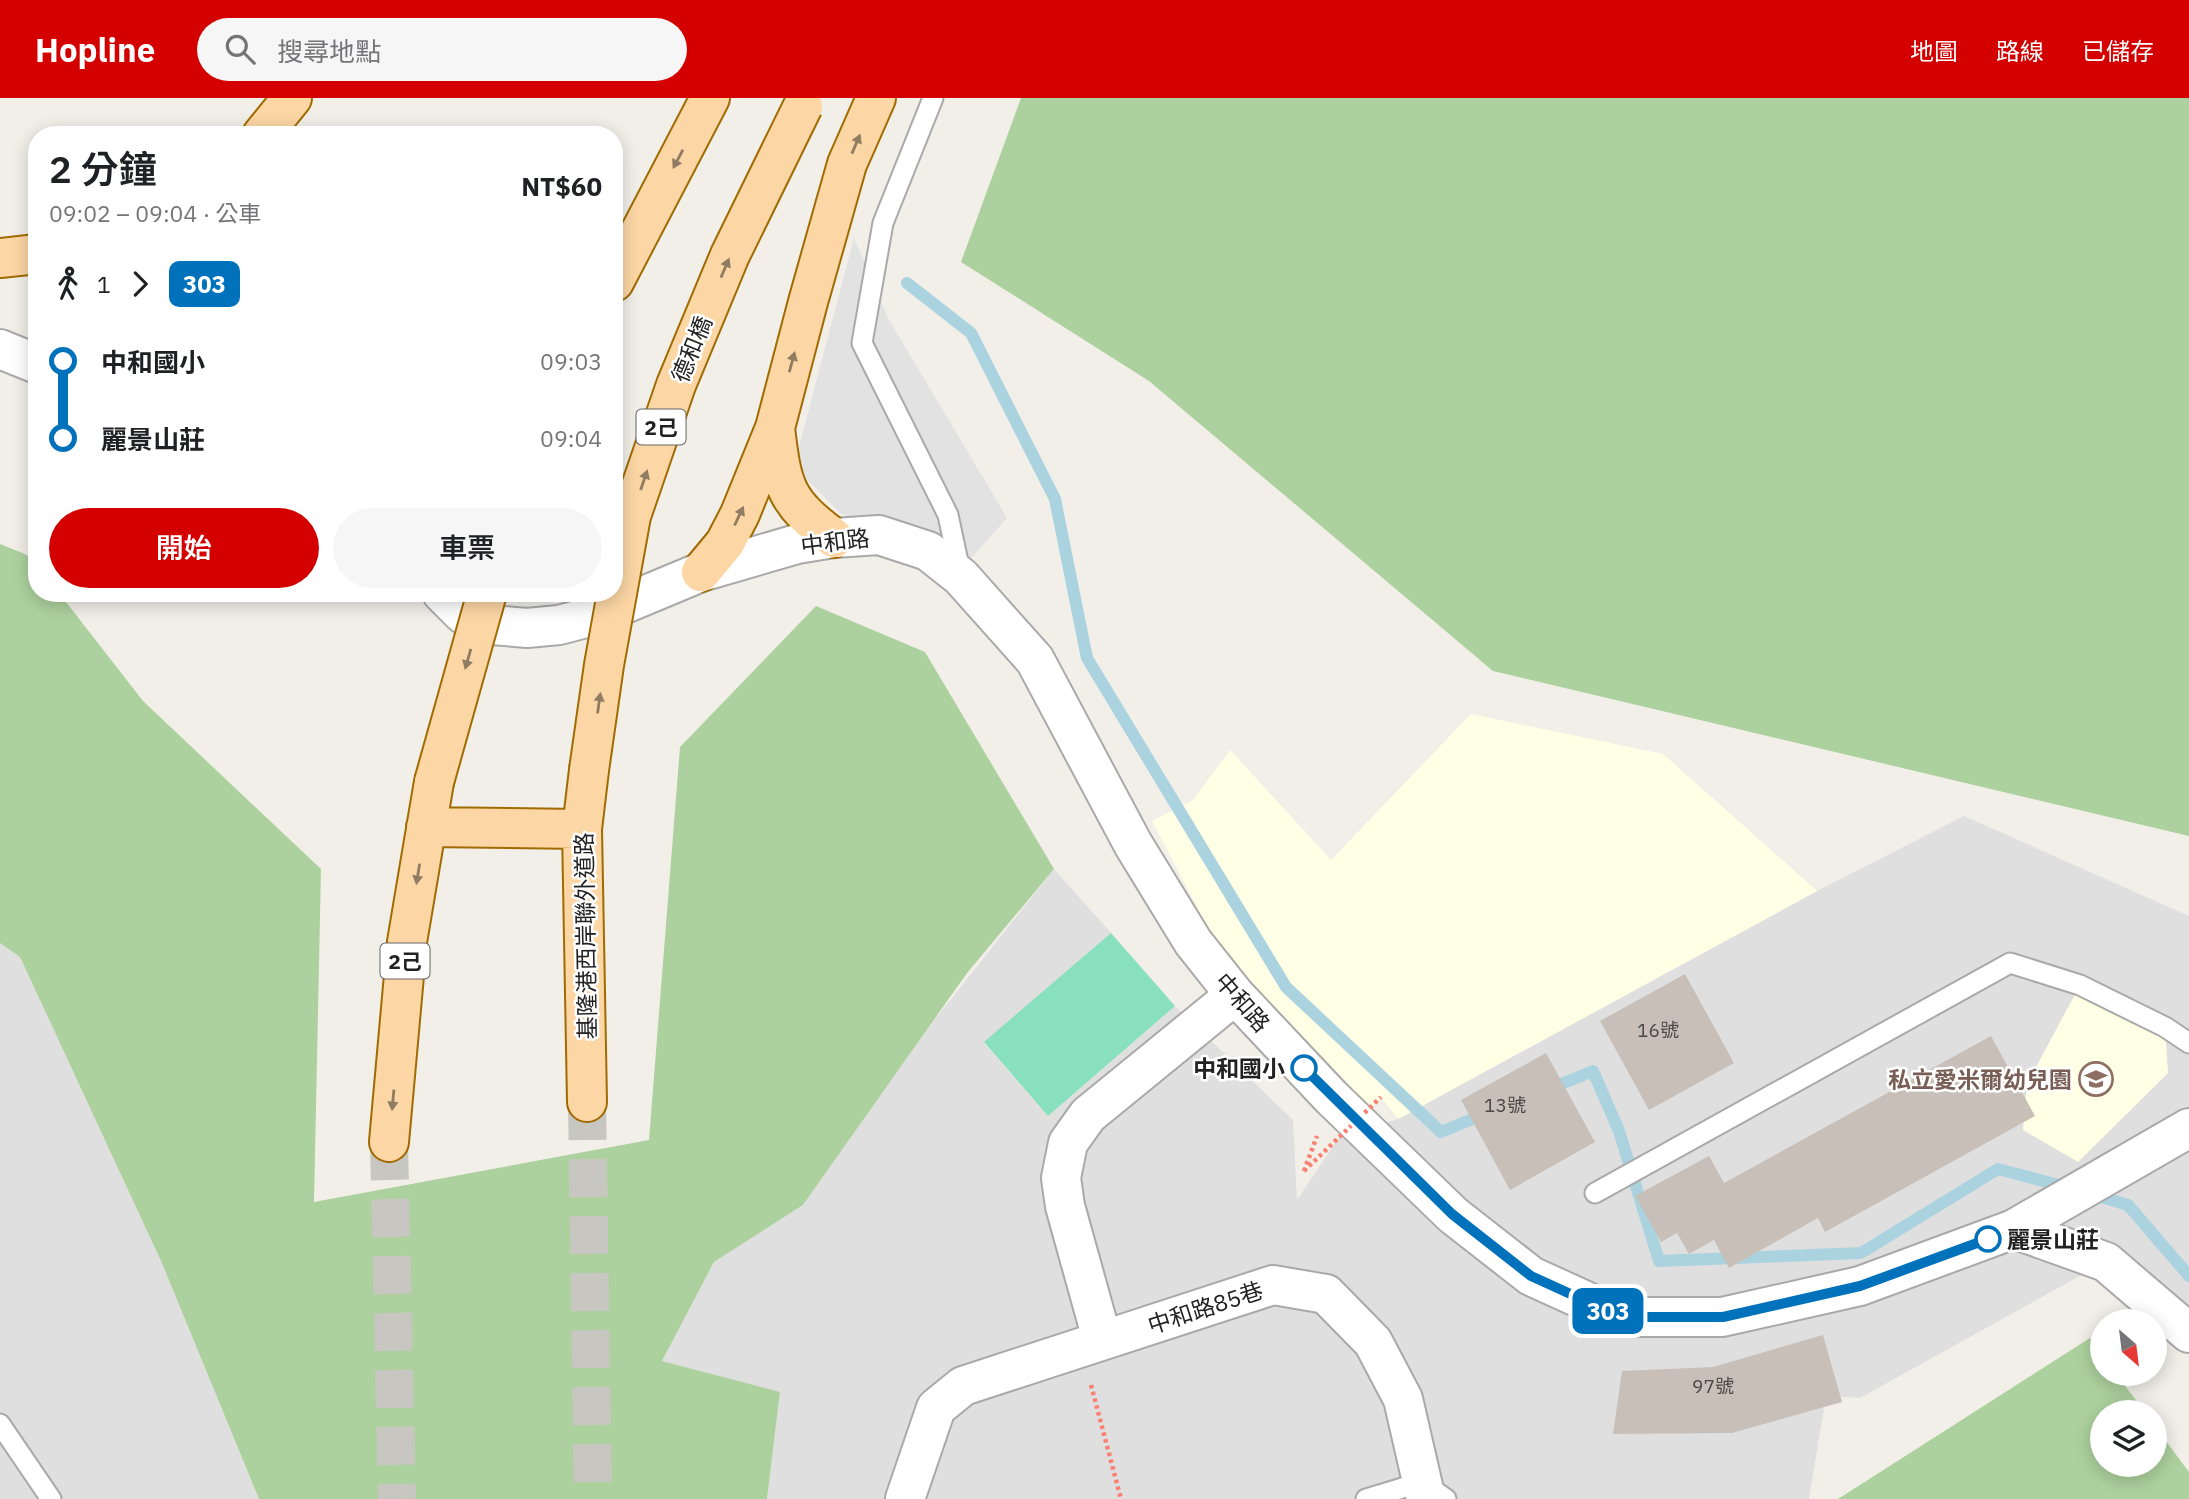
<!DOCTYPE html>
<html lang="zh-TW">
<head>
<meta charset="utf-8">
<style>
  body { margin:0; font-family:"IBM Plex Sans","Noto Sans TC",sans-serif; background:#f6f6f6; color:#202124; height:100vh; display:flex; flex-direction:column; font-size:26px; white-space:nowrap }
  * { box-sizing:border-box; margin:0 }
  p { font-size:23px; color:#757577 }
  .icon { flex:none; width:38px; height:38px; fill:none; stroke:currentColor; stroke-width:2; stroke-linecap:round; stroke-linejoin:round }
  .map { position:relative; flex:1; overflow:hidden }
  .panel { position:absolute; left:28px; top:28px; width:595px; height:476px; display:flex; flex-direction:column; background:#fff; border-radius:28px; box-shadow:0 4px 18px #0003 }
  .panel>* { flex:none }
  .badge { padding:0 14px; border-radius:10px; font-size:24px; line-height:46px }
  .needle { width:46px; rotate:152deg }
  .buttons { position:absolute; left:2090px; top:1211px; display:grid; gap:14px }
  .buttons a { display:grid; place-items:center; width:77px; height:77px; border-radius:50%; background:#fff; box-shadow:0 4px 18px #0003; font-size:35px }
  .map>.badge { position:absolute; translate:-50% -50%; box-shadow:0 0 0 4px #fff }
  .legs { display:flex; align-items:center; gap:10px; height:77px; padding:0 21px; font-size:23px }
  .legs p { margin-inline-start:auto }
  .summary { display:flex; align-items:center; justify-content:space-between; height:119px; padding:0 21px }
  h1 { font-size:38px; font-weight:600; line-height:52px }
  .primary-button { display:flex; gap:14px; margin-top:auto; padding:14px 21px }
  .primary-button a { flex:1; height:80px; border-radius:42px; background:#d40000; color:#fff; font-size:28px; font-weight:600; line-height:80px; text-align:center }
  .primary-button a+a { background:#f6f6f6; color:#202124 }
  ul { padding:0 21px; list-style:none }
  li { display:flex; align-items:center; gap:24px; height:77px; font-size:26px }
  li i { display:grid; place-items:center; width:10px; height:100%; margin:0 9px; background:currentColor }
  li i::after { content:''; width:18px; height:18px; margin:-9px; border:5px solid; border-radius:50%; background:#fff }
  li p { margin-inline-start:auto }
  li:first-child i { background:linear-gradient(#0000 50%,currentColor 0) }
  li:last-child i { background:linear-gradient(currentColor 50%,#0000 0) }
  header { display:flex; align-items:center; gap:42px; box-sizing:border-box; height:98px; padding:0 35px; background:#d40000; color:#fff }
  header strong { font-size:33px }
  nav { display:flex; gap:38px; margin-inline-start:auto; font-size:24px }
  .search { width:490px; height:63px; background:#f6f6f6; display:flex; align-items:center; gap:18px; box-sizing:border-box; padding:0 24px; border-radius:38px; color:#757577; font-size:26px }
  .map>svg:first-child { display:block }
  .residential { fill:#e0dfdf }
  .education { fill:#ffffe5 }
  .forest { fill:#add19e }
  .pitch { fill:#88e0be }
  .parking { fill:#e2e2e2 }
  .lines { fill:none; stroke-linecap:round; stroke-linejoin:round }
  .stream { stroke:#aad3df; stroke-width:12 }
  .building { fill:#c7bfb8 }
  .primary-tunnel { stroke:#c8c6c1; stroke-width:38; stroke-dasharray:38 19; stroke-linecap:butt }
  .service-casing { stroke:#a9a9a9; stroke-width:23 }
  .minor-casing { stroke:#a9a9a9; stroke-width:42 }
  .primary-casing { stroke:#a06b00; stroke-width:42 }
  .path { stroke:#fa8072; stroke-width:4.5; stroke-dasharray:3.5 3.5; stroke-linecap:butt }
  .service { stroke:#fff; stroke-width:19 }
  .minor { stroke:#fff; stroke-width:38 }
  .primary { stroke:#fcd6a4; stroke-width:38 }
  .primary-bridge-casing { stroke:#a06b00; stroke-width:42; stroke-linecap:butt }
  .path-bridge { stroke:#fa8072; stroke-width:4.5; stroke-dasharray:3.5 3.5; stroke-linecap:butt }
  .primary-bridge { stroke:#fcd6a4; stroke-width:38 }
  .oneway { fill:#8f7c63 }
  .line-1-casing { stroke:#fff; stroke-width:16 }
  .line-1 { stroke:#0072bc; stroke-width:10 }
  .stop-1-dot { fill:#fff; stroke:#0072bc; stroke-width:3.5 }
  .labels { text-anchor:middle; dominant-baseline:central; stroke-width:5; stroke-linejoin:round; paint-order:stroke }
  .number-label { font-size:19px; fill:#4b4948 }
  .shield { fill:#fff; stroke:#646464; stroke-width:2 }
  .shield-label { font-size:21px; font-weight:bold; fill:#222 }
  .street-label { font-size:23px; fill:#222; stroke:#fff }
  .stop-label { font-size:23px; font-weight:bold; fill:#222; stroke:#fff; text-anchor:end }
  .education-label { font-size:23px; font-weight:bold; fill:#785e54; stroke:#fff; text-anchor:end }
</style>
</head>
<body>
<header>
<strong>Hopline</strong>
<div class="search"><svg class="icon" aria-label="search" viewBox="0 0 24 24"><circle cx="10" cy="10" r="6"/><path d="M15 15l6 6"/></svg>搜尋地點</div>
<nav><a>地圖</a><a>路線</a><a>已儲存</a></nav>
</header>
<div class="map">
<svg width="2189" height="1401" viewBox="0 0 2189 1401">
  <rect width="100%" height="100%" fill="#f2efe9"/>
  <!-- residential -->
  <path class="residential" d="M 1964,718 L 2189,818 L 2189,1235 L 2105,1164 L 1860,1300 L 1826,1298 L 1809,1401 L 767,1401 L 780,1295 L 662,1263 L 714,1164 L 803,1107 L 929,929 L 1054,771 L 1111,835 L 984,945 L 1048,1018 L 1175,908 L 1293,1022 L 1297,1102 L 1339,1039 L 1398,1021 L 1817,793 Z
    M 0,845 L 20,859 L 161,1163 L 259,1401 L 0,1401 Z"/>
  <!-- education -->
  <path class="education" d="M 1471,616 L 1663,656 L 1817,793 L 1398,1021 L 1381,999 L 1371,1009 L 1250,884 L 1209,832 L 1152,723 L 1193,702 L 1230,652 L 1331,762 Z
    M 2080,887 L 2165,929 L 2168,975 L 2078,1064 L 2023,1032 L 2027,986 Z"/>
  <!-- forest -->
  <path class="forest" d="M 1021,0 L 2189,0 L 2189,738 L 1493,573 L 1149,283 L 961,164 Z
    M 0,446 C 36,461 37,455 37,495 L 59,495 L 143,603 L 321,771 L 314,1104 L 649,1042 L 680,649 L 816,508 L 925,554 L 1054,771 L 967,875 L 803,1107 L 714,1164 L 662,1263 L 780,1294 L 767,1401 L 259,1401 L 161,1163 L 20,859 L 0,845 Z
    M 2090,1240 L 2102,1256 L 2102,1276 L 2116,1276 L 2145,1314 L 2102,1314 L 2102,1367 L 2154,1367 L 2154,1327 L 2189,1374 L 2189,1401 L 1838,1401 Z"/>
  <!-- pitch -->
  <path class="pitch" d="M 1111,835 L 1175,908 L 1048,1018 L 984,944 Z"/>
  <!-- parking -->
  <path class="parking" d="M 854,140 L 888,220 L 1007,420 L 963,469 L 888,428 L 841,416 L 794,368 Z"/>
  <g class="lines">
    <!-- stream -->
    <path class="stream" d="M 907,185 L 971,235 L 1055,401 L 1087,560 L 1286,889 L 1441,1034 L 1487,1015
      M 1549,991 L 1593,973 L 1619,1033 L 1659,1163 L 1861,1155 L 1998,1071 L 2070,1090
      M 2091,1096 L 2128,1107 L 2189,1178"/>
  </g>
  <!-- building -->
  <path class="building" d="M 1685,876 L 1734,965 L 1649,1012 L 1600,923 Z
    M 1991,938 L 2035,1018 L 1825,1134 L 1818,1120 L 1729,1170 L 1714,1142 L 1689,1156 L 1677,1135 L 1661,1144 L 1635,1098 L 1709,1058 L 1724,1085 Z
    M 1546,955 L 1595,1044 L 1510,1092 L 1461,1002 Z
    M 1823,1237 L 1842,1304 L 1732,1335 L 1613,1336 L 1622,1273 L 1713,1269 Z"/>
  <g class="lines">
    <!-- primary-tunnel -->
    <path class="primary-tunnel" d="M 587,1004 L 593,1401
      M 389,1044 L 397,1401"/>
    <!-- service casing -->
    <g class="service-casing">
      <path id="service" d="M 933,0 L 883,125 L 862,245 L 948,417 L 960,473
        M 1595,1095 L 2010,865 L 2080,887 L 2165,929 L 2189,945
        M 0,1326 L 51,1401
        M 1366,1401 L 1422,1384 L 1446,1401"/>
    </g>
    <!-- minor casing -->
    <g class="minor-casing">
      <path id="minor" d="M 0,251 L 37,266
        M 442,495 L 463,516 L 492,527 L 527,530 L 559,527 L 582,521 L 622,507 L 701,474 L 797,446 L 834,440 L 879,437 L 928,453 L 961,479 L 1035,562 L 1133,746 L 1193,844 L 1235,897 L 1331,999 L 1453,1117 L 1531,1178 L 1621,1219 L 1722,1219 L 1860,1188 L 2014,1131 L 2106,1164 L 2189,1235
        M 2014,1131 L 2189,1030
        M 1102,1241 L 1065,1108 L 1061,1080 L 1068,1045 L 1088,1017 L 1235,897
        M 905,1401 L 936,1310 L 963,1288 L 1273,1187 L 1326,1196 L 1373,1244 L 1403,1301 L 1426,1401"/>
    </g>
    <!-- primary casing -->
    <g class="primary-casing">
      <path id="primary" d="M 262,37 L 292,0
        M 0,160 L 37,156
        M 614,184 L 710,0
        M 775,330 C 782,389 785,404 834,440
        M 701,474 L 725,445 L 740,416 L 775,330 L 808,204 L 847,66 L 876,0
        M 426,729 L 582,731
        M 587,1004 L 582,731 L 589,672
        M 389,1044 L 407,844 L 434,684"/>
    </g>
    <!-- path -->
    <path class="path" d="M 1304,1073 L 1317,1038
      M 1091,1287 L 1121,1401"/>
    <!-- service -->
    <use href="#service" class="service"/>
    <!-- minor -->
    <use href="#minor" class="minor"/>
    <!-- primary -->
    <use href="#primary" class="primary"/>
    <!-- primary-bridge casing -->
    <g class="primary-bridge-casing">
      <path id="primary-bridge" d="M 589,672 L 604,567 L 631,418 L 676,287 L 730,157 L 803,8
        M 434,684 L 487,495"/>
    </g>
    <!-- path-bridge -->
    <path class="path-bridge" d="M 1304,1073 L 1381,999"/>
    <!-- primary-bridge -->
    <use href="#primary-bridge" class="primary-bridge"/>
  </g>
  <!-- one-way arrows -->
  <defs><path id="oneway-solid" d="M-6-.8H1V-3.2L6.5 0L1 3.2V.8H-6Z" transform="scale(1.75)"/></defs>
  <g class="oneway">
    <use href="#oneway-solid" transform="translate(856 46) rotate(-67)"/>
    <use href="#oneway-solid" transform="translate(678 61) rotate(118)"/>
    <use href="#oneway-solid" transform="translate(725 170) rotate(-67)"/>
    <use href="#oneway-solid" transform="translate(792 264) rotate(-75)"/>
    <use href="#oneway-solid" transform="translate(644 382) rotate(-71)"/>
    <use href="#oneway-solid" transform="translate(739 418) rotate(-65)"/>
    <use href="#oneway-solid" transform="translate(468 561) rotate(106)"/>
    <use href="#oneway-solid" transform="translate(599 605) rotate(-82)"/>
    <use href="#oneway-solid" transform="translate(418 776) rotate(99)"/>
    <use href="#oneway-solid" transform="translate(393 1002) rotate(95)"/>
  </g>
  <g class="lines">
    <!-- line-1 casing -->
    <g class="line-1-casing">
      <path id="line-1" d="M 1304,970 L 1452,1116 L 1531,1178 L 1621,1219 L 1723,1219 L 1860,1188 L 1988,1141"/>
    </g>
    <!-- line-1 -->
    <use href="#line-1" class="line-1"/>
  </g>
  <!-- icons -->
  <defs>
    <g id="school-ring" transform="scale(1.75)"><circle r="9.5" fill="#fff" stroke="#8d6e63" stroke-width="1.5"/><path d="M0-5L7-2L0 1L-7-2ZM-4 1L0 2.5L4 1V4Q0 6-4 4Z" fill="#8d6e63"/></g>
  </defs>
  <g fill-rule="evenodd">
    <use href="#school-ring" x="2096" y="981"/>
  </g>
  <!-- markers -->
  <g class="stop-1-dot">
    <circle cx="1304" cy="970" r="12"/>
    <circle cx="1988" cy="1141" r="12"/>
  </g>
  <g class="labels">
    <!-- number labels -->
    <g class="number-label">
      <text x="1658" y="932">16號</text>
      <text x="1505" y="1007">13號</text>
      <text x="1713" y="1288">97號</text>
    </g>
    <!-- shield labels -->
    <g class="shield">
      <rect x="636.5" y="311.5" width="49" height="35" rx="5"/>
      <rect x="380.5" y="845.5" width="49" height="35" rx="5"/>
    </g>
    <g class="shield-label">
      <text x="661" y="329">2己</text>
      <text x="405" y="863">2己</text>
    </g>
    <!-- street labels -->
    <g class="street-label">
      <text transform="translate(691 251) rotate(-68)">德和橋</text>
      <text transform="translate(835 443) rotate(-7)">中和路</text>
      <text transform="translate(585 838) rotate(-91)">基隆港西岸聯外道路</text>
      <text transform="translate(1243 904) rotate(49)">中和路</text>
      <text transform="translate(1205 1209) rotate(-18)">中和路85巷</text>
    </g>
    <!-- stop labels -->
    <g class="stop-label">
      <text x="1285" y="970">中和國小</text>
      <text x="2007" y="1141" text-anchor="start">麗景山莊</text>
    </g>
    <!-- education labels -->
    <g class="education-label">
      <text x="2072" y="981">私立愛米爾幼兒園</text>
    </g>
  </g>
</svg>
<div class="buttons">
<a><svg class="needle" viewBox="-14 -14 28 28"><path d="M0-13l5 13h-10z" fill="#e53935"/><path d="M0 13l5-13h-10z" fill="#757577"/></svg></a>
<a><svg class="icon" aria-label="layers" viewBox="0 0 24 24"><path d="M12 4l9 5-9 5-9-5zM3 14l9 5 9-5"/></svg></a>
</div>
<b class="badge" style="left:1608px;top:1213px;background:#0072bc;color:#fff">303</b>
<section class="panel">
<div class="summary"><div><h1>2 分鐘</h1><p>09:02 – 09:04 · 公車</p></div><b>NT$60</b></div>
<div class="legs"><svg class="icon" aria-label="walk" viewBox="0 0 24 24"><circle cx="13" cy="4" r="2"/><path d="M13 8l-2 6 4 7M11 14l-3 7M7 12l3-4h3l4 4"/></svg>1<svg class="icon" aria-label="forward" viewBox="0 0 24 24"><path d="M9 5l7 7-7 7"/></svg><b class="badge" style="background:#0072bc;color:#fff">303</b></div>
<ul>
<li><i style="color:#0072bc"></i><b>中和國小</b><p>09:03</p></li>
<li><i style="color:#0072bc"></i><b>麗景山莊</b><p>09:04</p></li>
</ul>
<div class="primary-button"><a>開始</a><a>車票</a></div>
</section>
</div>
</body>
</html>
